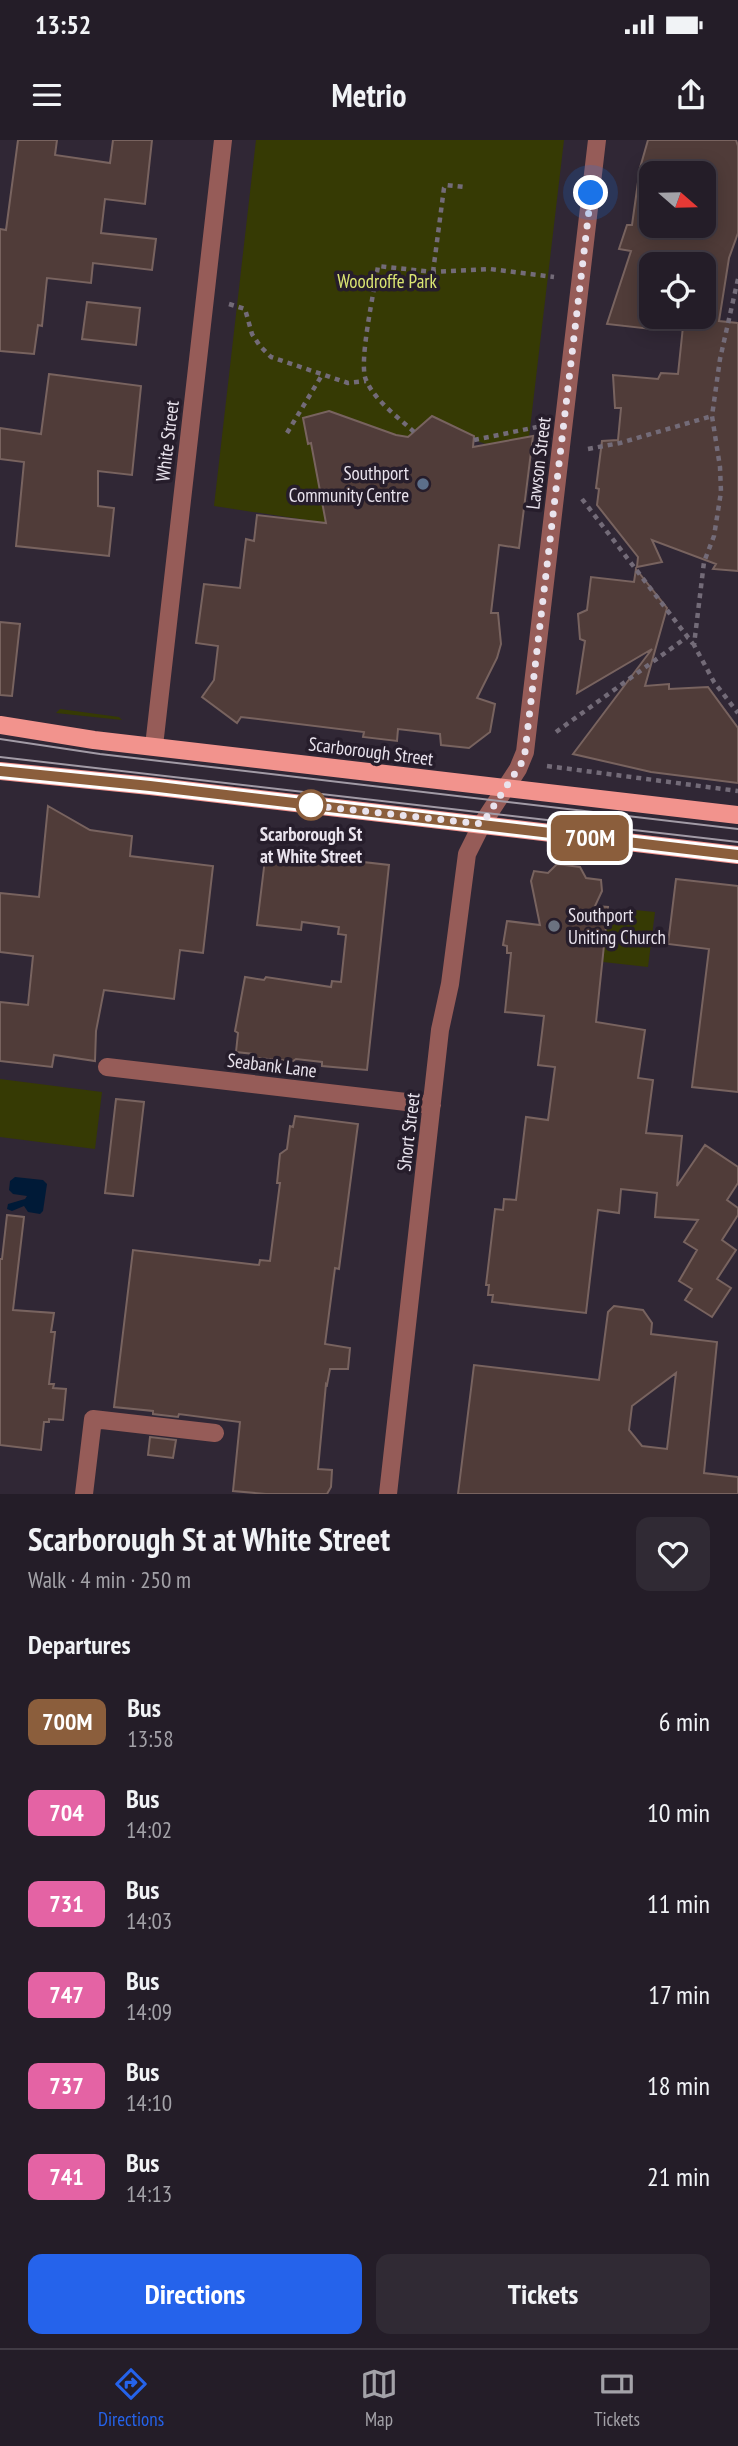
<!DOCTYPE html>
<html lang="en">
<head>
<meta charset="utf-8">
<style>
  body { margin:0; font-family:"PT Sans Narrow",sans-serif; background:#302a34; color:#f1f3f6; height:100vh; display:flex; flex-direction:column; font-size:26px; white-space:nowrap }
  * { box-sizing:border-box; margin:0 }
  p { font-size:23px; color:#a3a2a8 }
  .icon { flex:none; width:38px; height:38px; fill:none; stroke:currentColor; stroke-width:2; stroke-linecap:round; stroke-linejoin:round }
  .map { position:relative; height:1354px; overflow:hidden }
  .sheet { display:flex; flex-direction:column; background:#241d28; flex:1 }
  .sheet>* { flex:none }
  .badge { padding:0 14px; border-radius:10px; font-size:24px; line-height:46px }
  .needle { width:46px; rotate:110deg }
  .controls { position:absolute; left:639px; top:21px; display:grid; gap:14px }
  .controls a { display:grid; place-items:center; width:77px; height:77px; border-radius:14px; background:#241d28; box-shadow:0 4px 18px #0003,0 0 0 2px #413b45; font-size:35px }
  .you { position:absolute; width:35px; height:35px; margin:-18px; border:5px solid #fff; border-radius:50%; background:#1a73e8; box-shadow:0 0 0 10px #1a73e833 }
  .map>.badge { position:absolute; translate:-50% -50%; box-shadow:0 0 0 4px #fff }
  h2 { padding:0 28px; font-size:26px; line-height:63px }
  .round { display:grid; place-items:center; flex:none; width:74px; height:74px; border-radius:14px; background:#302a34 }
  .overview { display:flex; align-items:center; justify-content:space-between; height:119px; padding:0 28px }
  h1 { font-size:33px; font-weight:700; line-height:52px }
  .button { display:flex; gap:14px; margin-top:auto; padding:14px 28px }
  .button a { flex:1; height:80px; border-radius:14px; background:#2563eb; color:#fff; font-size:28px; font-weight:700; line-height:80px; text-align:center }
  .button a+a { background:#302a34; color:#f1f3f6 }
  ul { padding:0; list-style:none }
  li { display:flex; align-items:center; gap:21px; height:91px; padding:0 28px }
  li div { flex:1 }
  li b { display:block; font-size:26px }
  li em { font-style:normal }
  li .badge { min-width:77px; font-weight:700; text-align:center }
  .status { display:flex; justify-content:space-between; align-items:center; height:49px; padding:0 35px; background:#241d28; direction:ltr }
  .status svg { height:19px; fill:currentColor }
  header { display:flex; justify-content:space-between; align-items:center; height:91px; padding:0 28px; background:#241d28; font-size:32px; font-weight:700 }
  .menu { display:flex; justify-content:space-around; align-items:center; height:98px; border-top:2px solid #413b45; background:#241d28; font-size:19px; color:#a3a2a8 }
  .menu a { display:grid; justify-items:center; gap:4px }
  .menu .active { color:#2563eb }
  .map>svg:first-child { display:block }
  .green { fill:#363a04 }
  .water { fill:#001a37 }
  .building { fill:#503c39; stroke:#78635f; stroke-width:2; fill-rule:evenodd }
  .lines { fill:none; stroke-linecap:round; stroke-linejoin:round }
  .path { stroke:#736b78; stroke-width:4.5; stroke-dasharray:5 5; stroke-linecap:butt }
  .minor { stroke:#965c58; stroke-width:18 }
  .major { stroke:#f2938d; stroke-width:18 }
  .tram { stroke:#a29ba6; stroke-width:2 }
  .line-casing { stroke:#fff; stroke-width:16 }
  .line { stroke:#8b5e3c; stroke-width:10 }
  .walk { stroke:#e9e3ed; stroke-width:7; stroke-dasharray:0 12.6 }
  .service-dot { fill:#5c6f8a; stroke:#261d2b; stroke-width:2.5 }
  .stop-dot { fill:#fff; stroke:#8b5e3c; stroke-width:3.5 }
  .worship-dot { fill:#6b7280; stroke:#261d2b; stroke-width:2.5 }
  .labels { text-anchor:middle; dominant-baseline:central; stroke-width:7; stroke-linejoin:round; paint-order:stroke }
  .park-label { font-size:19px; fill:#dbe672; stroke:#261d2b }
  .street-label { font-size:19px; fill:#e9e3ed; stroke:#261d2b }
  .poi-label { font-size:19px; fill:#e9e3ed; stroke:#261d2b; text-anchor:end }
  .stop-label { font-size:19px; font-weight:bold; fill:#e9e3ed; stroke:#261d2b }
</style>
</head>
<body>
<div class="status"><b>13:52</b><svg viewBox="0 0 49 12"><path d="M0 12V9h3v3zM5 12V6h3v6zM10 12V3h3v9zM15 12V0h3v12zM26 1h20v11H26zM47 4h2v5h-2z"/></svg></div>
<header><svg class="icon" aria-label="menu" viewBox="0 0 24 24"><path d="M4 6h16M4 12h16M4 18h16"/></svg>Metrio<svg class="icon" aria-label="share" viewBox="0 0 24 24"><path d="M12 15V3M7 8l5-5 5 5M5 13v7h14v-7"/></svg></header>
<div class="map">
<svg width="738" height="1354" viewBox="0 0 738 1354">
  <rect width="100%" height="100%" fill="#302735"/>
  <!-- green -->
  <path class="green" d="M 256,0 L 564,0 L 529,297 L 486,304 L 474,300 L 474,295 L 461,294 L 461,290 L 432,276 L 408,297 L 396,295 L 329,271 L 303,278 L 308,304 L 311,303 L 326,383 L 214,366 Z
    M 60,569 L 119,577 L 122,580 L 56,573 Z
    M 625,769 L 655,772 L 648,827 L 603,822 L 607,778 L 619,779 Z
    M 0,939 L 102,952 L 95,1009 L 0,997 Z"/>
  <!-- water -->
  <path class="water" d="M 15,1037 L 43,1040 L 47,1044 L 43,1071 L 40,1074 L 28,1072 L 24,1066 L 12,1071 L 7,1069 L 8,1064 L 25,1059 L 27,1056 L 13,1054 L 9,1050 L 10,1041 Z"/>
  <!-- building -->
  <path class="building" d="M 18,0 L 57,0 L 55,15 L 110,23 L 113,0 L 152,0 L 145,64 L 105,59 L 101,93 L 156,99 L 152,130 L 93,123 L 91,143 L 47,138 L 42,186 L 38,185 L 34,214 L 0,211 L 0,89 L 6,90 Z
    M 648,0 L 736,0 L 738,6 L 738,93 L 729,118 L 719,181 L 738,183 L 738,431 L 713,429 L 716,424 L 652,400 L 662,422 L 637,427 L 638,417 L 597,365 L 599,349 L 596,348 L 602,301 L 618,300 L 621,268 L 615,268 L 613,235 L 658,239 L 661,233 L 678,234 L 684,177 L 704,177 L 704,124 L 651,124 L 651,189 L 607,184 L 631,111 L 619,109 L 627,85 L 632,85 L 640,28 ZM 651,33 L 704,33 L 704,86 L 651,86 Z
    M 87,162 L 140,168 L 136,205 L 82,199 Z
    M 49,234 L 141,246 L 132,335 L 98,331 L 98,366 L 114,368 L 109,416 L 16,406 L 24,322 L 0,319 L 0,288 L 41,294 Z
    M 329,271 L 396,295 L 408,297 L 432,276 L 474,296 L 473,307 L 533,296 L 519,408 L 499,405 L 491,473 L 498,473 L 501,504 L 497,518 L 477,558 L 495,564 L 490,592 L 469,608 L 441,605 L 440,594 L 398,589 L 397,601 L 363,597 L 364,592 L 241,577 L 237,583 L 202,557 L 214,540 L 218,506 L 196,503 L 204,444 L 240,448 L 246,399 L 254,401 L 257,375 L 326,383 L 311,303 L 308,304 L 303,278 Z
    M 636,429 L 667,468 L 645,546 L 669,544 L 669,549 L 708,547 L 738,588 L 738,643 L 651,632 L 573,614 L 652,509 L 577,553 L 585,501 L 580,499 L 578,474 L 587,470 L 591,437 L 634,442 Z
    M 0,482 L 20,484 L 12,556 L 0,555 Z
    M 48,666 L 90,690 L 132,696 L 130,716 L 213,726 L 203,813 L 180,810 L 174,859 L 104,850 L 96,891 L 95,921 L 54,915 L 52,927 L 0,921 L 0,862 L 28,865 L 33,816 L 0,812 L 0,753 L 39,757 Z
    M 266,711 L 389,725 L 367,930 L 322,926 L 322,922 L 296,919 L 293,921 L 256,918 L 254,914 L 236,912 L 238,893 L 235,891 L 245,837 L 264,840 L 266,837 L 331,847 L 332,841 L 341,842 L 346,795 L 338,794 L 339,787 L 302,782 L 301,790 L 257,785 Z
    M 557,724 L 580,727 L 586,738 L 601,740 L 602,751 L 595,766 L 608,767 L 596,882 L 645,890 L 638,938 L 653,940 L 646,993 L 682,996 L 677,1046 L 705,1005 L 738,1027 L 738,1043 L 727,1060 L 738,1068 L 738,1075 L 722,1100 L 736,1110 L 717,1139 L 731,1148 L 712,1177 L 685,1160 L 692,1149 L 679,1141 L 697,1110 L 684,1102 L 698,1080 L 655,1077 L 657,1053 L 621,1049 L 619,1073 L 598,1070 L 586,1173 L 492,1162 L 493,1155 L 488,1155 L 489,1145 L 486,1145 L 495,1069 L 503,1070 L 504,1059 L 516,1060 L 526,977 L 548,980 L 555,927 L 538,925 L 544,876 L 505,872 L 511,813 L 507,813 L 507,806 L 503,805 L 507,781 L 540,785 L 531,741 L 534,731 L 548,733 Z
    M 676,739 L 738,746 L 738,952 L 692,947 L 709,809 L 668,804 Z
    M 116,959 L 144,962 L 133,1056 L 105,1053 Z
    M 295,976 L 358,984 L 339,1129 L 335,1128 L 325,1204 L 350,1208 L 348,1229 L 330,1229 L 327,1245 L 326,1244 L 318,1329 L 332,1330 L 331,1347 L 327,1354 L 266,1354 L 233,1351 L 240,1282 L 179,1274 L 178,1277 L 153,1274 L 153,1271 L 114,1267 L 133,1110 L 259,1125 L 260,1120 L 270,1121 L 280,1043 L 277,1043 L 280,1014 L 287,1009 L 290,986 L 293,987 Z
    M 7,1075 L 24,1077 L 13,1170 L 54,1173 L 51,1192 L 55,1192 L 49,1244 L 54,1244 L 53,1248 L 66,1249 L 63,1280 L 49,1279 L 49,1282 L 44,1282 L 41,1310 L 0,1305 L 0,1119 L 2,1119 Z
    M 614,1166 L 643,1170 L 652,1183 L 651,1194 L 717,1202 L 704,1333 L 738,1337 L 738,1354 L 458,1354 L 474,1225 L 599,1240 L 608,1172 ZM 676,1233 L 667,1309 L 642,1306 L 629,1290 L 632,1266 Z
    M 150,1297 L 176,1300 L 173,1318 L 148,1315 Z"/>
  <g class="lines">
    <!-- path -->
    <path class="path" d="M 433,132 L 444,48 L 446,45 L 464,47
      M 738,139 L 720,219 L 712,276 L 720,327 L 721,352 L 714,396 L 704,422 L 694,505 L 714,542 L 738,573
      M 229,164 L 245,169 L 252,194 L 260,206 L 271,217 L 348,243 L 366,241
      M 414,292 C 397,276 375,261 366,240 C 358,223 375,147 378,126 L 433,132 L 490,129 L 554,137
      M 287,293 L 322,235
      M 474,300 L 537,287
      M 588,309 L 620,303 L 712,276
      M 582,359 L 693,504
      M 556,592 L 687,497
      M 547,626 L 738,651"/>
    <!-- minor -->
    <path class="minor" d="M 154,606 L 223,0
      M 107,927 L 432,965
      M 84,1354 L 93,1279 L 215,1293
      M 388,1354 L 440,890 L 450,844 L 467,714 L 482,684 L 518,629 L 525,612 L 597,0"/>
    <!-- major -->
    <path class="major" d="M 0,585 L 94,600 L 738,675
      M 0,631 L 150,646 L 738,715"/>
    <!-- tram -->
    <path class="tram" d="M 0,599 L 100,614 L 738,689
      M 0,617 L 738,702"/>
  </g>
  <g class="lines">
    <!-- line casing -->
    <g class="line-casing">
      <path id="line" d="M 0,631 L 150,646 L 738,715"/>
    </g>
    <!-- line -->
    <use href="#line" class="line"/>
    <!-- walk -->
    <path class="walk" d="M 311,665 L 307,665 L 482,684 L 521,624 L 525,612 L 591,53"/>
  </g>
  <!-- markers -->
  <circle class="service-dot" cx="423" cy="344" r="7"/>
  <circle class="stop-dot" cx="311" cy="665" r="14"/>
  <circle class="worship-dot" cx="554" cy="786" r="7"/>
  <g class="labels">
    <!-- park labels -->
    <g class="park-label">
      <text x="387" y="141">Woodroffe Park</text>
    </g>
    <!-- street labels -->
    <g class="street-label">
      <text transform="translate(167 301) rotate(-83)">White Street</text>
      <text transform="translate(538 323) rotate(-83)">Lawson Street</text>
      <text transform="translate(371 611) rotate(7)">Scarborough Street</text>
      <text transform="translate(272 925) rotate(7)">Seabank Lane</text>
      <text transform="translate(408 992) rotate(-83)">Short Street</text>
    </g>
    <!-- poi labels -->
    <g class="poi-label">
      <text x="409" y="333">Southport<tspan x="409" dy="22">Community Centre</tspan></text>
      <text x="568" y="775" text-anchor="start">Southport<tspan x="568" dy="22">Uniting Church</tspan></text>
    </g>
    <!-- stop labels -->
    <g class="stop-label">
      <text x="311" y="694">Scarborough St<tspan x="311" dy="22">at White Street</tspan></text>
    </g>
  </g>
</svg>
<div class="controls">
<a><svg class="needle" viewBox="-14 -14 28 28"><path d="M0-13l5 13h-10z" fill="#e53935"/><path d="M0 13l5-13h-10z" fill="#a3a2a8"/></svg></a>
<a><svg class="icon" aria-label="locate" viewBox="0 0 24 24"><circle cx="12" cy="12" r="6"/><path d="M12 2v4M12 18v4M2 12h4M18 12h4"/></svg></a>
</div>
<div class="you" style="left:591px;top:53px"></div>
<b class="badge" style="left:590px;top:698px;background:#8b5e3c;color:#fff">700M</b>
</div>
<section class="sheet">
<div class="overview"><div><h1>Scarborough St at White Street</h1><p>Walk · 4 min · 250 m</p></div><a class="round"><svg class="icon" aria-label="heart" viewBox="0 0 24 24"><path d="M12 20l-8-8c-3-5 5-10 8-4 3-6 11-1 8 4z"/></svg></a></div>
<h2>Departures</h2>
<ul>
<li><span class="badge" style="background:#8b5e3c;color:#fff">700M</span><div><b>Bus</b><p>13:58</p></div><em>6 min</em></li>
<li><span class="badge" style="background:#e463a4;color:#fff">704</span><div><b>Bus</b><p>14:02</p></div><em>10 min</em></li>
<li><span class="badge" style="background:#e463a4;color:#fff">731</span><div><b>Bus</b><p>14:03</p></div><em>11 min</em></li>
<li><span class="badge" style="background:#e463a4;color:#fff">747</span><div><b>Bus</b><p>14:09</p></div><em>17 min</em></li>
<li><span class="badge" style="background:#e463a4;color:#fff">737</span><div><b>Bus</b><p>14:10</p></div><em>18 min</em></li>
<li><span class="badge" style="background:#e463a4;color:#fff">741</span><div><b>Bus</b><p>14:13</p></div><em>21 min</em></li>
</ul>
<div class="button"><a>Directions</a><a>Tickets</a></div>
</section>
<nav class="menu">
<a class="active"><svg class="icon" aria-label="directions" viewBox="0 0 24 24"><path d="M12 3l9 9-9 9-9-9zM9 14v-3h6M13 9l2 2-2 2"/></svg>Directions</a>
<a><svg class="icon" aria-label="map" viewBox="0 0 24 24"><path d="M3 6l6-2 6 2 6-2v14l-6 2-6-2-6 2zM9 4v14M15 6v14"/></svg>Map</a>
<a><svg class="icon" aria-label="tickets" viewBox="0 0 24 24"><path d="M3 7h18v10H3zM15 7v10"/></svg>Tickets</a>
</nav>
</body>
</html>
